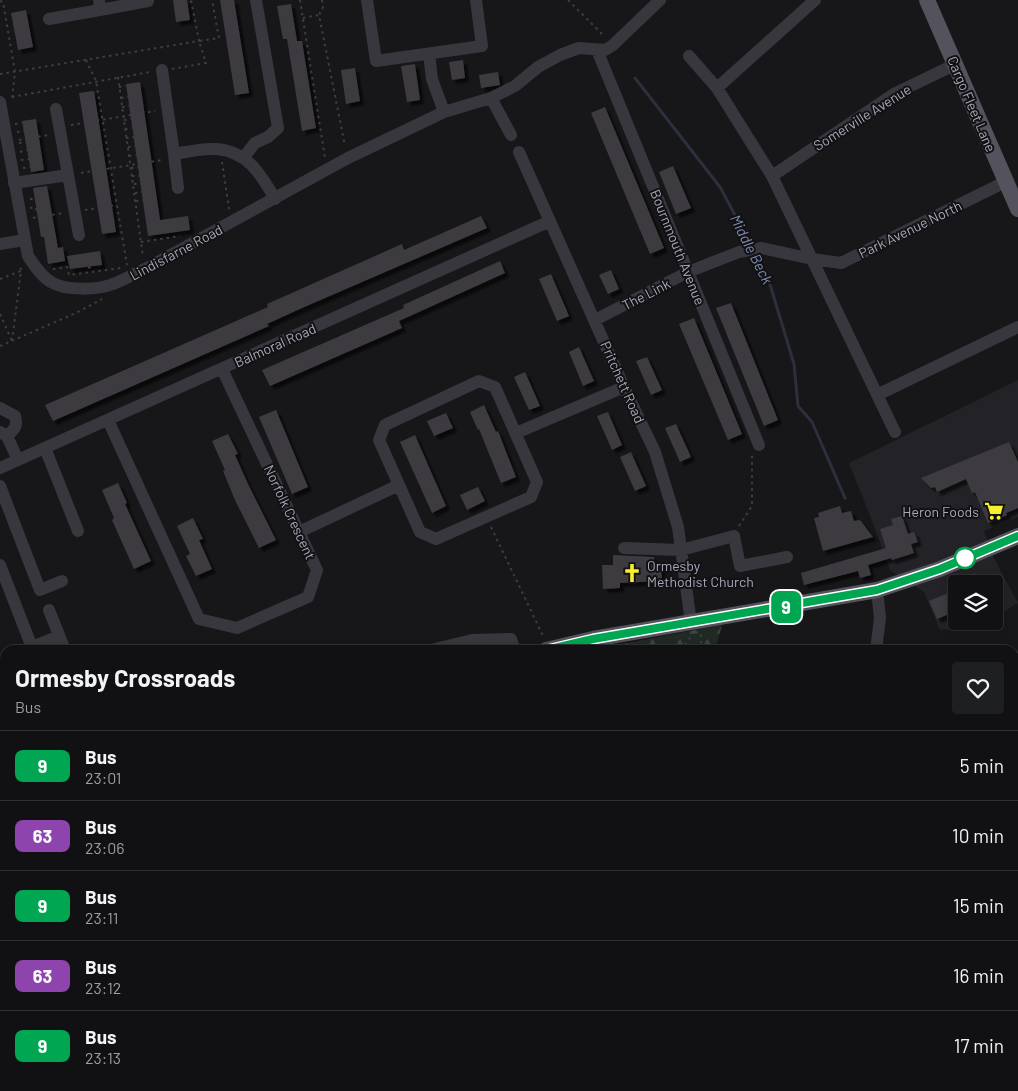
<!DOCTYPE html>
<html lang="en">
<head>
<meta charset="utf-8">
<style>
  body { margin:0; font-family:Barlow,sans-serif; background:#1e1f21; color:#f1f3f6; height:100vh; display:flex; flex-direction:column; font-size:19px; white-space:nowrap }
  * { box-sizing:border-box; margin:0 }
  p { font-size:16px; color:#9c9da0 }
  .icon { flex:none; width:28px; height:28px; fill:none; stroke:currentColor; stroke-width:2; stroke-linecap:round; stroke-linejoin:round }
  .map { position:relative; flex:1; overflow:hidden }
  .panel { position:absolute; left:0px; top:645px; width:1019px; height:446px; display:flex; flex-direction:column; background:#111113; border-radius:15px 15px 0 0; box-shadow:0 2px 8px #0003,0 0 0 1px #303133 }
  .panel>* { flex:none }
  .badge { padding:0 10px; border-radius:8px; font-size:18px; line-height:32px }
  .controls { position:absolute; left:948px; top:575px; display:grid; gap:10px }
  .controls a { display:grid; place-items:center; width:55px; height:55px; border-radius:5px; background:#111113; box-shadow:0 2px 8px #0003,0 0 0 1px #303133; font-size:25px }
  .map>.badge { position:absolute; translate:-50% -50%; box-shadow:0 0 0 2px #fff }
  .round { display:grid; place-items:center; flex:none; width:52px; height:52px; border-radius:5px; background:#1e1f21 }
  .summary { display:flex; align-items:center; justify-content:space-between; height:85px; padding:0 15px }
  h1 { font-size:24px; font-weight:700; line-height:38px }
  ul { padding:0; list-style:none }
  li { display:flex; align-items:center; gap:15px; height:70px; padding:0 15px; border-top:1px solid #303133 }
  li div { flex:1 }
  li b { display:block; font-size:19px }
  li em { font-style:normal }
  li .badge { min-width:55px; font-weight:700; text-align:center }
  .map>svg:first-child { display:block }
  .built { fill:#232226 }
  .forest { fill:url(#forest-firs) }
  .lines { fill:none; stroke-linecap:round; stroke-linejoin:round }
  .stream { stroke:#2c303d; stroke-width:3 }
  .building { fill:#3c3b41; filter:url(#shadow) }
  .path { stroke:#3d3d45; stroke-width:2; stroke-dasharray:2.5 4; stroke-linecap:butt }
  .minor { stroke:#38373e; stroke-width:12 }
  .major { stroke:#54535d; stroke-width:16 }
  .line-casing { stroke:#fff; stroke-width:11 }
  .line { stroke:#00a651; stroke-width:8 }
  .stop-dot { fill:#fff; stroke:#00a651; stroke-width:2.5 }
  .labels { text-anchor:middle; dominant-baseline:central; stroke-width:4; stroke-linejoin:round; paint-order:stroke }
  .street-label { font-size:14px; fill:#a8a8b9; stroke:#121214 }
  .poi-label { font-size:14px; fill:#a8a8b9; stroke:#121214; text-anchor:end }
  .water-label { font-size:15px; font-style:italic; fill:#7e8bb5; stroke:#121214 }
</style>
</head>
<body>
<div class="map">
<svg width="1018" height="1091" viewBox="0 0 1018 1091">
  <defs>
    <pattern id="forest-firs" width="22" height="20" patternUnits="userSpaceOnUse" patternTransform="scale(1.25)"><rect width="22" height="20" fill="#202924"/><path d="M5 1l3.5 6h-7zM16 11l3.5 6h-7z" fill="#3e4542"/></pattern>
    <filter id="shadow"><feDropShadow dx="4" dy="4" stdDeviation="1" flood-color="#0009"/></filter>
  </defs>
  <rect width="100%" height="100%" fill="#171719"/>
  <!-- built -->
  <path class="built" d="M 1018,380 L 1018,517 L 984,531 L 995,560 L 1018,603 L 994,617 L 994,584 L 956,584 L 956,621 L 986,621 L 977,626 L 940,630 L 924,592 L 890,570 L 873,523 L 849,463 Z
    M 1018,763 L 1018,981 L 1014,965 L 1014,764 Z"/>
  <!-- forest -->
  <path class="forest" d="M 722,625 L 715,650 L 591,650 Z
    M 5,901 L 5,1056 L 0,1061 L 0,905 Z
    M 835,1086 L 953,1086 L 954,1091 L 837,1091 Z"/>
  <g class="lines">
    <!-- stream -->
    <path class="stream" d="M 635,78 L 720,187 L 752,247
      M 754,253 L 769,281 L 794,364 L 798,406 L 812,422 L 845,498
      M 939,1086 L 941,1091"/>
  </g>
  <!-- building -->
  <path class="building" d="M 173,0 L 187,0 L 190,20 L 176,22 Z
    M 220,0 L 234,0 L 249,93 L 235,95 Z
    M 291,4 L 297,41 L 302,41 L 316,128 L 302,131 L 287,39 L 283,39 L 277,6 Z
    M 26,10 L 33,47 L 18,50 L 11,13 Z
    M 463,60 L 465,78 L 452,80 L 449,62 Z
    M 415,64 L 420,100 L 407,102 L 401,66 Z
    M 355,68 L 360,101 L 346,104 L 341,70 Z
    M 498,72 L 500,85 L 481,88 L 479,75 Z
    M 140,82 L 160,220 L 188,216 L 190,230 L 148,236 L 126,84 Z
    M 94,91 L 116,232 L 102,234 L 79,93 Z
    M 605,107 L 664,248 L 650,254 L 591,113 Z
    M 36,119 L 44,170 L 31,172 L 22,121 Z
    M 673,166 L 691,208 L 676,214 L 659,172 Z
    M 47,186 L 58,248 L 63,247 L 65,261 L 48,264 L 44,237 L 41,237 L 33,188 Z
    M 481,216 L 487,228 L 302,308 L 267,324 L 269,326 L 53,421 L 45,405 L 268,307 L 267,304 L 402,244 L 404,250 Z
    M 100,251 L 102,265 L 70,269 L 67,256 Z
    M 500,261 L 505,273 L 399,321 L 402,328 L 270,386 L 262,370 L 404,308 L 403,305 Z
    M 611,270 L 619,289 L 608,294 L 599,275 Z
    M 551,274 L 569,316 L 557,321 L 539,279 Z
    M 731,303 L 778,420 L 764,426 L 716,308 Z
    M 694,318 L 742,434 L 728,440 L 679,324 Z
    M 579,347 L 594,381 L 583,386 L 569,352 Z
    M 647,357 L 662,390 L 651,395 L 636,361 Z
    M 525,372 L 540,406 L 529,410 L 514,377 Z
    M 484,405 L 496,432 L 498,431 L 516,477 L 501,483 L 479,429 L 478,430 L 470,412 Z
    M 276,410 L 308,487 L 292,494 L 259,417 Z
    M 608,412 L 622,445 L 612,450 L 597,416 Z
    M 446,413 L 453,428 L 434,436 L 427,421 Z
    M 676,424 L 691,457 L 680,462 L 665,428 Z
    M 228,434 L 238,454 L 235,455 L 248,484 L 276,540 L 259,548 L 235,500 L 223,471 L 225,470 L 212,441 Z
    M 415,435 L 446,506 L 432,513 L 400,442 Z
    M 1009,442 L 1018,462 L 1018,508 L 1006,513 L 1007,515 L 988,523 L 975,492 L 972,493 L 966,479 L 937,492 L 935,487 L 931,488 L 921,478 Z
    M 631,452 L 646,486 L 635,491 L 620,457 Z
    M 118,483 L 127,503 L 125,504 L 151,561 L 134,569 L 112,520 L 114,518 L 102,490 Z
    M 478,487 L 485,501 L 467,510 L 460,495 Z
    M 840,506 L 842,513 L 851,511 L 854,521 L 860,520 L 873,537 L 823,551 L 814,518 L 819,517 L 818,513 Z
    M 902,516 L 908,534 L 914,532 L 918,542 L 911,544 L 914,553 L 892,560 L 891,558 L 868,565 L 871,575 L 860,578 L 858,571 L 804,585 L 801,573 L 886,548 L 880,529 L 893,525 L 891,519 Z
    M 193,518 L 203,539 L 199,540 L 212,569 L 196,576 L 186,556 L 190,554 L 177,526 Z
    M 613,555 L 654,557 L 654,564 L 661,563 L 662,581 L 620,583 L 620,588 L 603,589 L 602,565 L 613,565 Z
    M 975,573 L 980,584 L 948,584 Z
    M 956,590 L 956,611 L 937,619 L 929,601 Z"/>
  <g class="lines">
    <!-- path -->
    <path class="path" d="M 300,0 L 325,158
      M 322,0 L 323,7 L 319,15 L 345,146
      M 568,0 L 604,36
      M 0,1 L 3,2 L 15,72 L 12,99
      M 303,18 L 319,15
      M 86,60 L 96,81 L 127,265
      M 172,69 L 206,63 L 199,41 L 219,38 L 212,0
      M 0,74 L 199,41 L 191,0
      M 118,77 L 143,257
      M 119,87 L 126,86
      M 12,97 L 150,72
      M 121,98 L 128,97
      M 122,107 L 129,106
      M 124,120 L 131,119
      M 15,124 L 22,123
      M 71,125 L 155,111
      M 125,129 L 132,128
      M 17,132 L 24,131
      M 126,138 L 134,137
      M 19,140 L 48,135
      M 19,143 L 26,142
      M 128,147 L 135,146
      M 20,152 L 27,150
      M 129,156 L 137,155
      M 21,160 L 29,159
      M 222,162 L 229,209
      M 23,168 L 30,167
      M 131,168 L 139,167
      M 81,173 L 162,160
      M 132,176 L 140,176
      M 134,184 L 141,184
      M 135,193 L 142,192
      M 30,199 L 33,199 L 35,202
      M 136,201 L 143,200
      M 30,208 L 35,207 L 37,211
      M 85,210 L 117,205
      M 33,218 L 63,213
      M 141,242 L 180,236
      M 88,267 L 90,268 L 91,272
      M 53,269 L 67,267 L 69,275 L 121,268
      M 0,279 L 21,271
      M 0,314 L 12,341
      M 12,341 L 21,271 L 20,266
      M 0,346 L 76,313 L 102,299
      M 739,526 L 752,506 L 752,455
      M 491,527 L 544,638
      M 681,650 L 692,635
      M 701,650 L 701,633
      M 0,981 L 5,977
      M 0,1034 L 5,1030
      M 870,1086 L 873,1091
      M 612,1091 L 616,1086"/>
    <!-- minor -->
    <path class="minor" d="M 99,0 L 100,10 L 148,1
      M 367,0 L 376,61 L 482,46 L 476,0
      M 49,19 L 100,10
      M 597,50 L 759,445
      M 429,54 L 432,79 L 444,112
      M 689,56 L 717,88 L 772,176 L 895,432
      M 162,70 L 174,154 C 187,152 203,148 216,149 C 247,151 261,174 275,199
      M 717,88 L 815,0
      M 491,98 L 511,135
      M 0,102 L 28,256 C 34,265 41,276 51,282 C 65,291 98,290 113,284 C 124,280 134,274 145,269 L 348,158 L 444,112 L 491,98 L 515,86 L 538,67 L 560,55 L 579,48 L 605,50 L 613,45 L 660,0
      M 56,109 L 79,235
      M 519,152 L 624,387 L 655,452 L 678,527 L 691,623
      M 174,154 L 178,188
      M 244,157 L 255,143 L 268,137 L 278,128 L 256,0
      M 772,176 L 894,94 L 956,64
      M 14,183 L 68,175
      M 0,244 L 24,240
      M 595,320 L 688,272 L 739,252 L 762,248 L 812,259 L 841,263 L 1005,182
      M 479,381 L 495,387 L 537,482 L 531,497 L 436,539 L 420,532 L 379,440 L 385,425 Z
      M 877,395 L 1018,327
      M 0,408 L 15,416 C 18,426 15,429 7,436
      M 108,420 L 199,619 L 237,628 L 308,597 L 317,570 L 222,369
      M 0,432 L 7,436 L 18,460
      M 516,433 L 624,387
      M 45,448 L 78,531
      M 0,468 L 550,221
      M 0,486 L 40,590 L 62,581
      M 299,532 L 399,485
      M 624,548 L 681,550 L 734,536 L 740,566 L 787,557
      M 0,565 L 33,650
      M 49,610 L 65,650
      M 31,650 L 32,647 L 59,636
      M 431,650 L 472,640 L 511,639 L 515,650
      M 876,650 L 880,618 L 877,590
      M 1014,668 L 1018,665
      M 1014,696 L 1018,705
      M 0,862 L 5,859
      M 965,1086 L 966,1091
      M 930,1091 L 930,1086"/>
    <!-- major -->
    <path class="major" d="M 927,0 L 1018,209
      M 546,650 L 593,639 L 877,590 L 940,569 L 1018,536
      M 0,885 L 5,882"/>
  </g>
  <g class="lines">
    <!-- line casing -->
    <g class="line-casing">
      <path id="line" d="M 546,650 L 593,639 L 877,590 L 940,569 L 1018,536"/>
    </g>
    <!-- line -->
    <use href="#line" class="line"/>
  </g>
  <!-- icons -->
  <defs>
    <g id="supermarket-bare" transform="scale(1.5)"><path d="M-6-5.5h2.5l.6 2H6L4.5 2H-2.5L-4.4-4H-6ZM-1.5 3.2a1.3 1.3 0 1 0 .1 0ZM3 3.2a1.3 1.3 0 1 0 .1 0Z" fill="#f8f02f" stroke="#121214" stroke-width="2.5" paint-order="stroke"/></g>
    <g id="church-bare" transform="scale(1.5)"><path d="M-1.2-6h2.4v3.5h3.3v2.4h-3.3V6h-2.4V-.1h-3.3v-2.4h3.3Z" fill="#f8f02f" stroke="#121214" stroke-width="2.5" paint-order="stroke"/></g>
  </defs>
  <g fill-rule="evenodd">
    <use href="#supermarket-bare" x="994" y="511"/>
    <use href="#church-bare" x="632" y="573"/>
  </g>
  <!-- markers -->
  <circle class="stop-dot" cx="965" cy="558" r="10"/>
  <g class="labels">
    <!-- street labels -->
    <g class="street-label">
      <text transform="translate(972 104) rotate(67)">Cargo Fleet Lane</text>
      <text transform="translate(862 117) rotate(-32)">Somerville Avenue</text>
      <text transform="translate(910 229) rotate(-26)">Park Avenue North</text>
      <text transform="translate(678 247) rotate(68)">Bournmouth Avenue</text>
      <text transform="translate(176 252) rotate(-28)">Lindisfarne Road</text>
      <text transform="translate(646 294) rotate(-27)">The Link</text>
      <text transform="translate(275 345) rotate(-24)">Balmoral Road</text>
      <text transform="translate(623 382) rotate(66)">Pritchett Road</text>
      <text transform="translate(290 512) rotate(65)">Norfolk Crescent</text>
    </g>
    <!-- poi labels -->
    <g class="poi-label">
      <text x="979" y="511">Heron Foods</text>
      <text x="647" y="565" text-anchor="start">Ormesby<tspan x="647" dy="16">Methodist Church</tspan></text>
    </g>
    <!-- water labels -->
    <g class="water-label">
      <text transform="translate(752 249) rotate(63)">Middle Beck</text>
    </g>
  </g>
</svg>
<div class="controls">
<a><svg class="icon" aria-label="layers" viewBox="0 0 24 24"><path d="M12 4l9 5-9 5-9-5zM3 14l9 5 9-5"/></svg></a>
</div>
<b class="badge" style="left:786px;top:607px;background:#00a651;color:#fff">9</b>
<section class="panel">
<div class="summary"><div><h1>Ormesby Crossroads</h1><p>Bus</p></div><a class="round"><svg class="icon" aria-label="heart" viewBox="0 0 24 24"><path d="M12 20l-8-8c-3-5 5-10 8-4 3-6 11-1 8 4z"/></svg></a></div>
<ul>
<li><span class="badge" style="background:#00a651;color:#fff">9</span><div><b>Bus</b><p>23:01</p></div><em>5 min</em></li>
<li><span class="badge" style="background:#8e44ad;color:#fff">63</span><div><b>Bus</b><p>23:06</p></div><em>10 min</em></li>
<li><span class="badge" style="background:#00a651;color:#fff">9</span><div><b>Bus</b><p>23:11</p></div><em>15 min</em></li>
<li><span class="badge" style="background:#8e44ad;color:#fff">63</span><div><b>Bus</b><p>23:12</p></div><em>16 min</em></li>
<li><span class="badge" style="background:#00a651;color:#fff">9</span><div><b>Bus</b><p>23:13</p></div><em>17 min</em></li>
</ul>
</section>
</div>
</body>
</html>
